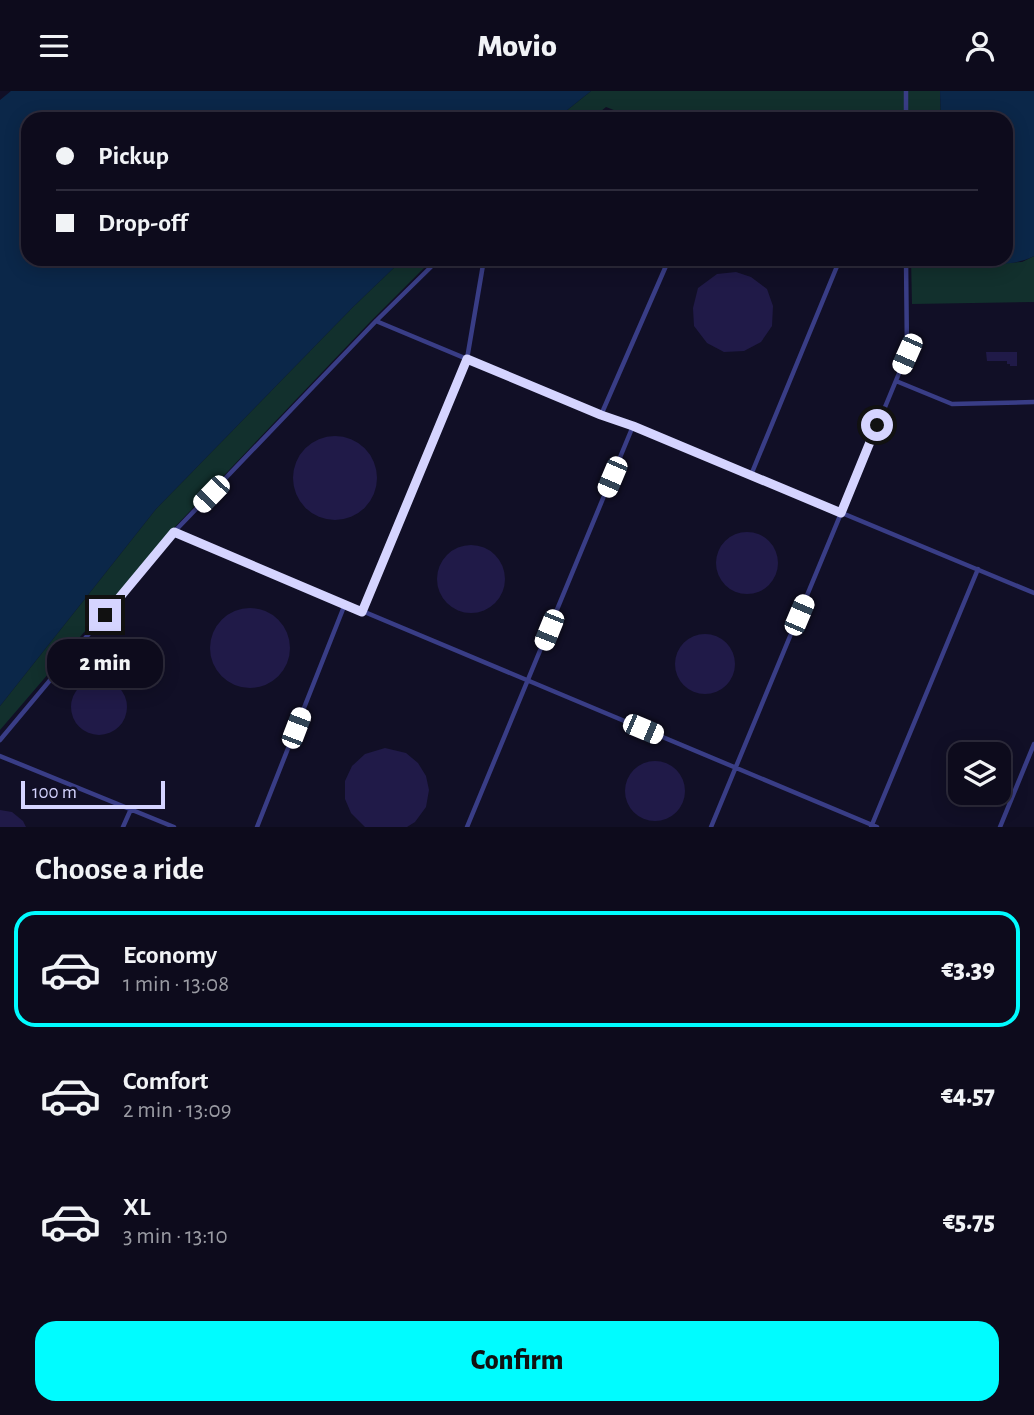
<!DOCTYPE html>
<meta charset="utf-8">
<style>
:root{--surface:#0d0b1c;--page:#1b1929;--text:#f1f3f6;--muted:#9a9ba3;--line:#2d2b3b;--accent:#00fcff}
body{margin:0;font-family:"Alegreya Sans",sans-serif;background:var(--page);color:var(--text);height:100vh;display:flex;flex-direction:column;font-size:26px;white-space:nowrap}
*{box-sizing:border-box;margin:0}
p{font-size:23px;color:var(--muted)}
.icon{flex:none;width:38px;height:38px;fill:none;stroke:currentColor;stroke-width:2;stroke-linecap:round;stroke-linejoin:round}
.map{position:relative;height:736px;overflow:hidden}
.sheet{display:flex;flex-direction:column;background:var(--surface);flex:1}
.sheet>*{flex:none}
.banner{position:absolute;left:21px;top:21px;width:992px;height:154px;border-radius:21px;box-shadow:0 4px 18px #0003,0 0 0 2px var(--line);display:grid;align-content:center;height:154px;padding:0 35px;background:var(--surface)}
.tools{position:absolute;left:948px;top:651px;display:grid;gap:14px}
.tools a{display:grid;place-items:center;width:63px;height:63px;border-radius:14px;background:var(--surface);box-shadow:0 4px 18px #0003,0 0 0 2px var(--line);font-size:35px}
.scale{position:absolute;left:21px;bottom:18px;width:144px;box-sizing:border-box;padding-left:7px;border:4px solid #d5d4ff;border-top:0;font-size:19px;line-height:24px;white-space:nowrap;color:#d5d4ff;-webkit-text-stroke:5px #110f26;paint-order:stroke}
.end{position:absolute;width:32px;height:32px;margin:-16px;border:9px solid #d5d4ff;background:#111;box-shadow:0 0 0 4px #111}
.from{border-radius:50%}
.bubble{position:absolute;height:49px;border-radius:21px;background:var(--surface);box-shadow:0 4px 18px #0003,0 0 0 2px var(--line);font-size:23px;font-weight:800;line-height:49px;text-align:center}
.car{position:absolute;width:21px;height:42px;margin:-21px -10px;border-radius:9px;box-shadow:0 0 5px 2px #0007;background:linear-gradient(#fff 24%,#345 0 40%,#fff 0 76%,#345 0 86%,#fff 0)}
.banner b{display:flex;align-items:center;gap:24px;height:66px;font-size:26px}
.banner b+b{border-top:2px solid var(--line)}
.banner i{width:18px;height:18px;background:var(--text)}
ul{padding:0;list-style:none}
li{display:flex;align-items:center;gap:21px;height:116px;margin:0 14px 10px;padding:0 21px;border:4px solid transparent;border-radius:21px}
li div{flex:1}
li b{display:block;font-size:26px}
li em{font-style:normal;font-weight:800}
li.current{border-color:var(--accent)}
li>.icon{width:63px;height:63px;stroke-width:1.5}
h2{padding:0 35px;font-size:32px;line-height:84px}
.action{display:flex;gap:14px;margin-top:auto;padding:14px 35px}
.action a{flex:1;height:80px;border-radius:21px;background:var(--accent);color:#111;font-size:28px;font-weight:800;line-height:80px;text-align:center}
header{display:flex;justify-content:space-between;align-items:center;height:91px;padding:0 35px;background:var(--surface);font-size:32px;font-weight:800}
.map>svg:first-child{display:block}
.green{fill:#12302d}
.water{fill:#0b2749}
.building{fill:#201a48}
.lines{fill:none;stroke-linecap:round;stroke-linejoin:round}
.lane{stroke:#393d86;stroke-width:4.5}
.route{stroke:#d5d4ff;stroke-width:9}
</style>
<header><svg class="icon" aria-label="menu" viewBox="0 0 24 24"><path d="M4 6h16M4 12h16M4 18h16"/></svg>Movio<svg class="icon" aria-label="person" viewBox="0 0 24 24"><circle cx="12" cy="8" r="4"/><path d="M4 21q1-7 8-7t8 7"/></svg></header>
<div class="map">
<svg width="1034" height="736" viewBox="0 0 1034 736">
<rect width="100%" height="100%" fill="#110f26"/>
<path class="green" d="M 591,0 L 940,0 L 941,28 L 637,28 L 606,16 L 591,28 L 556,28 Z
M 1034,165 L 1034,211 L 912,213 L 911,168 L 968,168 L 982,173 L 1022,171 Z
M 403,168 L 433,168 L 370,231 L 172,439 L 0,639 L 0,615 L 156,418 L 353,216 Z"/>
<path class="water" d="M 11,0 L 591,0 L 556,28 L 28,28 L 28,168 L 403,168 L 353,216 L 156,418 L 0,615 L 0,9 Z
M 940,0 L 1034,0 L 1034,165 C 1015,175 988,175 968,168 L 1006,168 L 1006,28 L 941,28 Z"/>
<path class="building" d="M 736,181 L 751,186 L 767,198 L 773,215 L 772,235 L 761,251 L 744,260 L 724,261 L 707,252 L 694,235 L 693,217 L 698,197 L 717,183 Z
M 986,261 L 1017,261 L 1017,275 L 1010,275 L 1010,273 L 1007,273 L 1007,270 L 987,270 Z
M293 387a42 42 0 1 1 84 0a42 42 0 1 1-84 0Z
M716 472a31 31 0 1 1 62 0a31 31 0 1 1-62 0Z
M437 488a34 34 0 1 1 68 0a34 34 0 1 1-68 0Z
M210 557a40 40 0 1 1 80 0a40 40 0 1 1-80 0Z
M675 573a30 30 0 1 1 60 0a30 30 0 1 1-60 0Z
M71 616a28 28 0 1 1 56 0a28 28 0 1 1-56 0Z
M 385,657 L 406,662 L 418,672 L 426,685 L 429,699 L 426,716 L 415,731 L 407,736 L 365,736 L 351,722 L 345,708 L 345,690 L 352,675 L 365,663 Z
M625 700a30 30 0 1 1 60 0a30 30 0 1 1-60 0Z
M 0,719 L 12,721 L 23,730 L 26,736 L 0,736 Z"/>
<g class="lines">
<path class="lane" d="M 602,28 L 610,23 L 622,28
M 906,28 L 906,0
M 376,230 L 601,324 L 633,335 L 1034,502
M 896,290 L 952,313 L 1034,311
M 601,324 L 669,168
M 751,384 L 840,168
M 174,441 L 877,736
M 362,521 L 467,268 L 484,168
M 0,649 L 174,441 L 376,230 L 439,168
M 0,665 L 174,736
M 123,736 L 131,718
M 257,736 L 345,513
M 467,736 L 633,335
M 711,736 L 907,263 L 906,168
M 871,736 L 978,478
M 1000,736 L 1034,653"/>
</g>
<g class="lines">
<path class="route" d="M 105,524 L 174,441 L 362,521 L 467,268 L 601,324 L 633,335 L 841,422 L 877,334"/>
</g>
</svg>
<div class="tools">
<a><svg class="icon" aria-label="layers" viewBox="0 0 24 24"><path d="M12 4l9 5-9 5-9-5zM3 14l9 5 9-5"/></svg></a>
</div>
<div class="scale">100 m</div>
<i class="end from" style="left:877px;top:334px"></i>
<i class="end" style="left:105px;top:524px"></i>
<div class="bubble" style="left:47px;top:548px;width:116px">2 min</div>
<i class="car" style="left:907px;top:263px;rotate:204deg"></i>
<i class="car" style="left:612px;top:386px;rotate:203deg"></i>
<i class="car" style="left:211px;top:403px;rotate:224deg"></i>
<i class="car" style="left:799px;top:524px;rotate:23deg"></i>
<i class="car" style="left:549px;top:539px;rotate:202deg"></i>
<i class="car" style="left:296px;top:637px;rotate:21deg"></i>
<i class="car" style="left:643px;top:638px;rotate:113deg"></i>
<div class="banner">
<b><i class="from"></i>Pickup</b>
<b><i></i>Drop-off</b>
</div>
</div>
<section class="sheet">
<h2>Choose a ride</h2>
<ul>
<li class="current"><svg class="icon" aria-label="car" viewBox="0 0 24 24"><path d="M5 17H2v-5l4-1 3-4h7l3 4 3 1v5h-3M9 17h6M6 11h13"/><circle cx="7" cy="17" r="2"/><circle cx="17" cy="17" r="2"/></svg><div><b>Economy</b><p>1 min · 13:08</p></div><em>€3.39</em></li>
<li><svg class="icon" aria-label="car" viewBox="0 0 24 24"><path d="M5 17H2v-5l4-1 3-4h7l3 4 3 1v5h-3M9 17h6M6 11h13"/><circle cx="7" cy="17" r="2"/><circle cx="17" cy="17" r="2"/></svg><div><b>Comfort</b><p>2 min · 13:09</p></div><em>€4.57</em></li>
<li><svg class="icon" aria-label="car" viewBox="0 0 24 24"><path d="M5 17H2v-5l4-1 3-4h7l3 4 3 1v5h-3M9 17h6M6 11h13"/><circle cx="7" cy="17" r="2"/><circle cx="17" cy="17" r="2"/></svg><div><b>XL</b><p>3 min · 13:10</p></div><em>€5.75</em></li>
</ul>
<div class="action"><a>Confirm</a></div>
</section>
